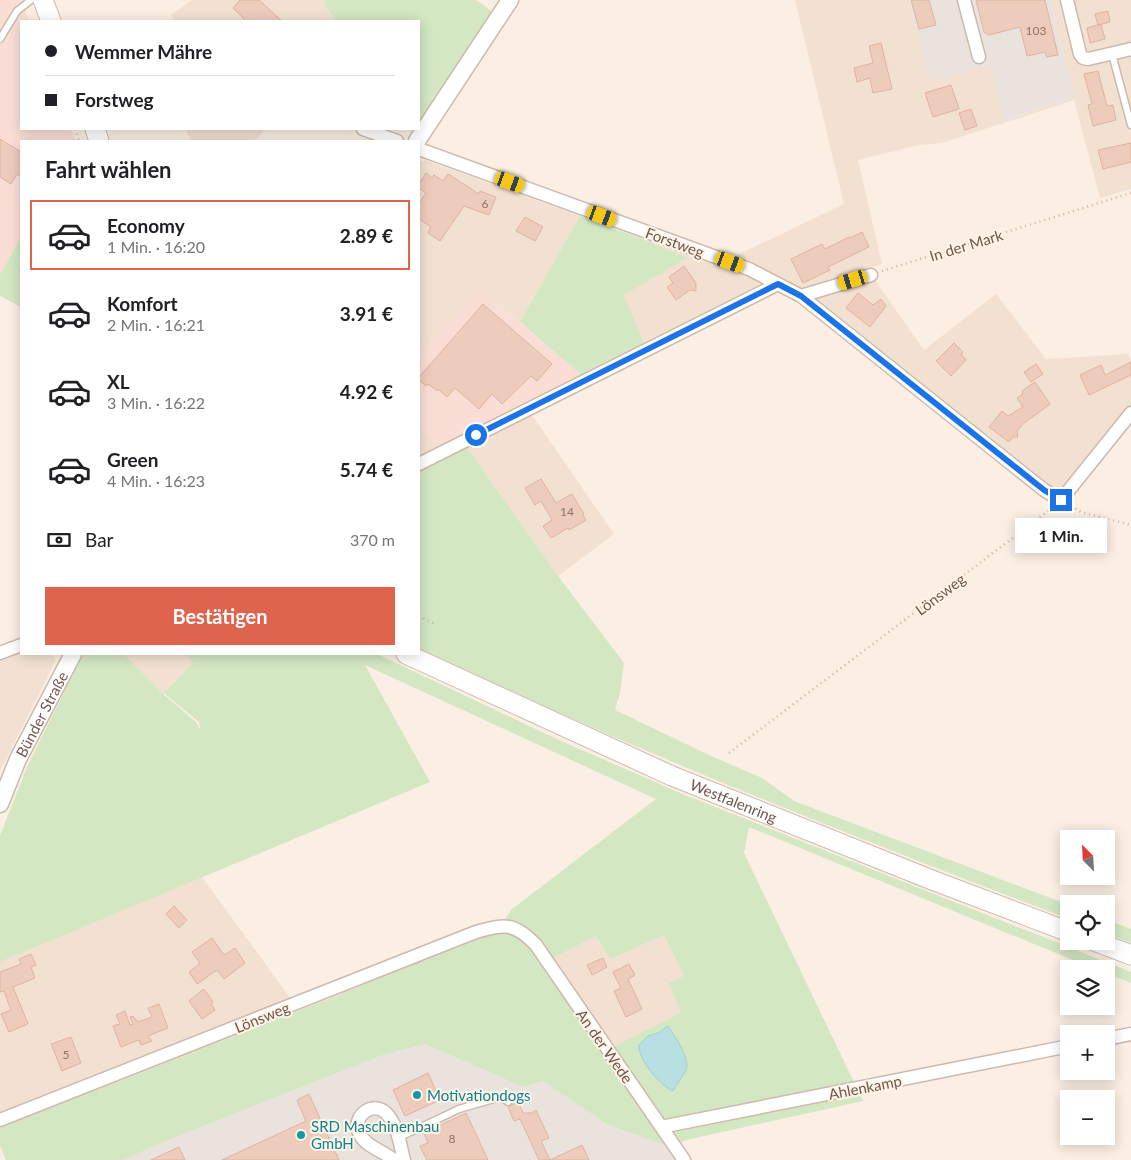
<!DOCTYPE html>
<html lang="de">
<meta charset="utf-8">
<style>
:root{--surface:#fff;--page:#f2f2f2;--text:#202124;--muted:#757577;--line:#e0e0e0;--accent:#de644d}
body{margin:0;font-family:Lato,sans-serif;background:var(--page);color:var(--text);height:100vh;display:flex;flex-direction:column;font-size:19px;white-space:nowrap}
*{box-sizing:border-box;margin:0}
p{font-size:16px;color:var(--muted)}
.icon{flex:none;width:28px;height:28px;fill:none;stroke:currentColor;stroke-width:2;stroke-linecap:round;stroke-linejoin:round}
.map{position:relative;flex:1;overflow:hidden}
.sheet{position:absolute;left:20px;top:140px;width:400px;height:515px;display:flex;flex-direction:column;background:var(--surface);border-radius:0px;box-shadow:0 2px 12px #0003}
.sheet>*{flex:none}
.guide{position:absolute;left:20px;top:20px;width:400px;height:110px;border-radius:0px;box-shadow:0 2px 12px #0003;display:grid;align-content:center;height:110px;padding:0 25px;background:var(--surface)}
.needle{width:32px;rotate:336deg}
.buttons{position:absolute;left:1060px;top:830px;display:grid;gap:10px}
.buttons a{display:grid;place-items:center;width:55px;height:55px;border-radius:0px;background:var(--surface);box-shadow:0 2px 12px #0003;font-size:25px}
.end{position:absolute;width:22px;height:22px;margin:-11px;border:6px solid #1a73e8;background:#fff;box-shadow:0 0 0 2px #fff}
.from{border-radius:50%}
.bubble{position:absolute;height:35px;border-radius:0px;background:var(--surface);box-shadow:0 2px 12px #0003;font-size:16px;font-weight:700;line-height:35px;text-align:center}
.car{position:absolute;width:15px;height:30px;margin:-15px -8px;border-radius:6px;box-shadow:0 0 4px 1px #0007;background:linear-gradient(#f5c518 24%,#345 0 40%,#f5c518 0 76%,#345 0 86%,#f5c518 0)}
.guide b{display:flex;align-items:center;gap:18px;height:48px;font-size:19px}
.guide b+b{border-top:1px solid var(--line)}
.guide i{width:12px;height:12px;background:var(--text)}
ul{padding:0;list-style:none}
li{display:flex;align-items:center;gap:15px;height:70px;margin:0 10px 8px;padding:0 15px;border:2px solid transparent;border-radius:0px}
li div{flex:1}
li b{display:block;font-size:19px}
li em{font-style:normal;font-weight:700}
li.current{border-color:var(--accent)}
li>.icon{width:45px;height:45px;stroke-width:1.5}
h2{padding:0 25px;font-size:22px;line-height:60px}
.pay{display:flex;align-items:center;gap:12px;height:55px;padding:0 25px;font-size:19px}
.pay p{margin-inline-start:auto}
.action{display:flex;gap:10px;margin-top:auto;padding:10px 25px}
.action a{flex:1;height:58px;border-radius:0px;background:var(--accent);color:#fff;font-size:20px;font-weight:700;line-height:58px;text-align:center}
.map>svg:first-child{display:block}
.residential{fill:#f2e1d1}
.commercial{fill:#faded6}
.industrial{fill:#eae2dd}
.green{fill:#d3e7c2;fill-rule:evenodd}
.water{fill:#b8dfe2;stroke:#9fcfd4}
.building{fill:#ecb;stroke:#e0b29d}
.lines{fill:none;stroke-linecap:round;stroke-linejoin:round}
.service-casing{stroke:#cdb9ac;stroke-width:9}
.minor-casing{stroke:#cdb9ac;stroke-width:15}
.tertiary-casing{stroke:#cdb9ac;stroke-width:19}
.secondary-casing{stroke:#d0b8aa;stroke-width:21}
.path{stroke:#d3af9f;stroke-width:2.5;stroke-dasharray:1 4;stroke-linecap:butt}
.service{stroke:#fff;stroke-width:6}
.minor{stroke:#fff;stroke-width:12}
.tertiary{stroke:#fff;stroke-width:16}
.secondary{stroke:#fff;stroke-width:19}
.route{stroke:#1a73e8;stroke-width:6}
.culture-dot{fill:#0f9aa8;stroke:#fef4e7;stroke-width:2}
.labels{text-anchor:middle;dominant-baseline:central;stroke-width:4;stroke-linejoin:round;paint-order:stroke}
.number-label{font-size:12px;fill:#907366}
.street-label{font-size:15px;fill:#70554a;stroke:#fef4e7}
.culture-label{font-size:15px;fill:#0d838f;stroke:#fef4e7;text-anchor:start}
</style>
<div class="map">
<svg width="1131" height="1160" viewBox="0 0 1131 1160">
<rect width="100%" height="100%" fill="#faefe2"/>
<path class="residential" d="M 192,0 L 327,0 L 324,5 L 337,21 L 175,21 L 171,15 Z
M 795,0 L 909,0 L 930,80 L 991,65 L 1004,121 L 1075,97 L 1050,0 L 1131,0 L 1131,189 L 1100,198 L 1074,100 L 942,143 L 919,145 L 858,160 L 882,264 L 867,269 L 924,350 L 996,294 L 1046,359 L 1128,354 L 1131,361 L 1131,423 L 1070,499 L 1059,507 L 1045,500 L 792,295 L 783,290 L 775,290 L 648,353 L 623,295 L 686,258 L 645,240 L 650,227 L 733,257 L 844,204 Z
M 186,129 L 266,129 L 254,141 L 191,141 Z
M 425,160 L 580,216 L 520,322 L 480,288 L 419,357 L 419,162 Z
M 525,405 L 614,534 L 558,576 L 466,446 L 419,470 L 419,430 L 445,445 Z
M 21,651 L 21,654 L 51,654 L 56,660 L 0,771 L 0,659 Z
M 124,654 L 185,654 L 193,663 L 163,694 Z
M 202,877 L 291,999 L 0,1113 L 0,962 Z
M 664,935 L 684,976 L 682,1014 L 603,1052 L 542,963 L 596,936 L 611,959 Z"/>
<path class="commercial" d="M 0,0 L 21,0 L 29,21 L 21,21 L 21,129 L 71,129 L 76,141 L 21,141 L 21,238 L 0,274 Z
M 480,288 L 579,373 L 581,377 L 445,445 L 419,430 L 419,357 Z"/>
<path class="industrial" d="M 909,0 L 1050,0 L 1075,97 L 1003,121 L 991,65 L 930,80 Z
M 425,1044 L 523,1087 L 543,1081 L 608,1125 L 667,1146 L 676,1160 L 122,1160 L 188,1132 L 383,1055 Z"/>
<path class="green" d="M 327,0 L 476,0 L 493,12 L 419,124 L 419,21 L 337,21 L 324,5 Z
M 580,216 L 645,240 L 687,258 L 624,295 L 648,353 L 586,383 L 579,373 L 520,322 Z
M 21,238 L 21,307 L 0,296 L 0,274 Z
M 466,446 L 558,576 L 624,663 L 620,692 L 615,710 L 711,756 L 762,778 L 794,801 L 1069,905 L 1069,919 C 913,860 758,799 605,733 C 543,706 481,677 419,649 L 419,470 Z
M 83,654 L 124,654 L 163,694 L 197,723 L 199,729 L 200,728 L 199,722 L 164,693 L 193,663 L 185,654 L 377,654 L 561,741 L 685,795 L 1131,972 L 1131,983 L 1106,973 L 1106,969 L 1095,969 L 749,827 L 744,853 L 863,1101 L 686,1140 L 670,1147 L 608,1125 L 543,1081 L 523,1087 L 425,1044 L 383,1055 L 188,1132 L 122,1160 L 6,1160 L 0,1146 L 0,1128 L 341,994 L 477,937 L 496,932 L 512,909 L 656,799 L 365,665 L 430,782 L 0,962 L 0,836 L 27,767 ZM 664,935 L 684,976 L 669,983 L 681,1013 L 603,1052 L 543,963 L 596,936 L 611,959 Z
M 1106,920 L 1131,929 L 1131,943 L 1106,933 Z"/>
<path class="water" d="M 668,1026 C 674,1035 691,1059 686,1070 C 683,1077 677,1083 673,1091 C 660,1085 638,1060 639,1045 L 648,1036 L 658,1033 Z"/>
<path class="building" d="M 240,0 L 259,0 L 282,21 L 246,21 L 233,8 Z
M 911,0 L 929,0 L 936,25 L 919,29 Z
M 976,0 L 1045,0 L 1058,55 L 1047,57 L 1045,52 L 1027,56 L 1020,27 L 989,35 L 984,32 Z
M 1108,11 L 1110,22 L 1098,25 L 1095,14 Z
M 1101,24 L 1105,39 L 1090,43 L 1087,28 Z
M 881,43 L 892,89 L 873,93 L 870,78 L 857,82 L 854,68 L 873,63 L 869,46 Z
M 1098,71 L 1107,106 L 1113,105 L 1116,120 L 1093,126 L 1088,105 L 1092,104 L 1084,74 Z
M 951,85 L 959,109 L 933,117 L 925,93 Z
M 971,109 L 977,126 L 965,130 L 959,113 Z
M 0,139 L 21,152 L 21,177 L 17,174 L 11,184 L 0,177 Z
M 1131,143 L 1131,162 L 1103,169 L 1098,150 Z
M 426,173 L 432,178 L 434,175 L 443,181 L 448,174 L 479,194 L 480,191 L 496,197 L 489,215 L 464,206 L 440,241 L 428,233 L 431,227 L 419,219 L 419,203 L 426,193 L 419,188 L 419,184 Z
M 525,217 L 543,227 L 535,241 L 516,231 Z
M 862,232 L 869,247 L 828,267 L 830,270 L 803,283 L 791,259 L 822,244 L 825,249 L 849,237 L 850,238 Z
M 684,266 L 696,283 L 696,291 L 690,290 L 676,300 L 667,287 L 673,283 L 669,277 Z
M 858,293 L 873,305 L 881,299 L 886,306 L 870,327 L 846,308 Z
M 483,304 L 552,364 L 537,381 L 531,376 L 502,404 L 492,394 L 479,409 L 455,388 L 447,397 L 438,389 L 437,391 L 428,384 L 426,386 L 419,380 L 419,377 Z
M 954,343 L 963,352 L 961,354 L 966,360 L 951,376 L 936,361 Z
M 1131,362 L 1131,375 L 1089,395 L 1080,375 L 1101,365 L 1105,375 Z
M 1036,364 L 1043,374 L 1031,382 L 1024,372 Z
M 1035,382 L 1050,404 L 1023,424 L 1017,431 L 1018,437 L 1013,437 L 1009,442 L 989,427 L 1002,411 L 1008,416 L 1023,407 L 1017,398 L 1023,394 L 1022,391 Z
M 541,479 L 556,503 L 572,494 L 584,514 L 583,515 L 586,520 L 569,530 L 568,528 L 551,538 L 543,526 L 552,520 L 541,501 L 535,505 L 525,488 Z
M 174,906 L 187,920 L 179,928 L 166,914 Z
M 212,938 L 224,955 L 235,948 L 245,963 L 224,979 L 217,970 L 197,984 L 189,972 L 200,963 L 192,952 Z
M 31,954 L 36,965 L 31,967 L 35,978 L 13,987 L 28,1024 L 9,1032 L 1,1014 L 11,1010 L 4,991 L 0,992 L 0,972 L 21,964 L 19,959 Z
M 603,958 L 607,967 L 592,975 L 587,965 Z
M 629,964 L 635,975 L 628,979 L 642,1009 L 626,1017 L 614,991 L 621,988 L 613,972 Z
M 204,989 L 213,1002 L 211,1004 L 215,1010 L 202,1019 L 189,1001 Z
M 159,1004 L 168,1028 L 148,1036 L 152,1041 L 141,1045 L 139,1040 L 121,1047 L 113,1026 L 120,1024 L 116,1015 L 125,1011 L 130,1025 L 133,1024 L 130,1017 L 133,1016 L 138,1022 L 152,1017 L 148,1008 Z
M 71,1037 L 81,1063 L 62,1071 L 51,1044 Z
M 428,1073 L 440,1100 L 405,1116 L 393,1090 Z
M 309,1094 L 339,1160 L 222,1160 L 306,1121 L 297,1100 Z
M 518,1102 L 523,1113 L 531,1113 L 536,1110 L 549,1138 L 541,1141 L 550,1160 L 582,1145 L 589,1160 L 539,1160 L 520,1119 L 514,1121 L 508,1107 Z
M 466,1113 L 488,1160 L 427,1160 L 420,1146 L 428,1143 L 424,1133 Z
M 179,1147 L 185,1160 L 151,1160 Z"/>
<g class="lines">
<g class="service-casing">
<path id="service" d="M 0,39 L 17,11 L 31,0
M 1112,54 L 1131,125
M 398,1138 L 459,1109 L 497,1098 L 503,1098 L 508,1102"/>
</g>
<g class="minor-casing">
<path id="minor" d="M 964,0 L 979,57
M 1067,0 L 1080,54 L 1083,58 L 1088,59 L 1131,49
M 363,129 L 397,141
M 419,149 L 749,269 L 801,296 L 1044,490 L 1061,500 L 1131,413
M 801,296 L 871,275
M 419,464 L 778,284
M 0,653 L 21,645
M 1106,1039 L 1131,1034
M 0,1120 L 476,932 C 505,924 514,922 536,945 L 684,1160
M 661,1127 L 1069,1046
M 394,1160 C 383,1151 367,1147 360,1135 C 350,1118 372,1099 386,1113 C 398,1125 400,1145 404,1160"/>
</g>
<g class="tertiary-casing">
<g id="tertiary">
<path d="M 417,141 L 510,0"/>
<path id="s1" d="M 0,804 L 18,759 L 73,654"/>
</g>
</g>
<g class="secondary-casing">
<g id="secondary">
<path d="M 43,0 L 51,21"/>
<path d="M 95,129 L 99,141"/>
<path id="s2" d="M 406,654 L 672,776 L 932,880 L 1069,932"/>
<path d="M 1094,941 L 1131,955"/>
</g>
</g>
<path class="path" d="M 75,129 L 79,141
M 882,271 L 1131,193
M 1071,506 L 1081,512 L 1131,525
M 419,616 L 437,625
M 729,753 L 1051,509"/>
<use href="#service" class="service"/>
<use href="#minor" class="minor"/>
<use href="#tertiary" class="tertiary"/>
<use href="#secondary" class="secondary"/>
</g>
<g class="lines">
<path class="route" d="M 476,435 L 778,284 L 801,296 L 1044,490 L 1061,500"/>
</g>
<g class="culture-dot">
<circle cx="417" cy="1095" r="5"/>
<circle cx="301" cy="1135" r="5"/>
</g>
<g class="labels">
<g class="number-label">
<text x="1036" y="30">103</text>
<text x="485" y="203">6</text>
<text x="567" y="511">14</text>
<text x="66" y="1054">5</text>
<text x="452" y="1138">8</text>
</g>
<g class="street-label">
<text transform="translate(675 242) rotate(20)">Forstweg</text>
<text transform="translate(966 245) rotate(-17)">In der Mark</text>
<text transform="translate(940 594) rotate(-37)">Lönsweg</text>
<text stroke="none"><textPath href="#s1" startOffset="99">Bünder Straße</textPath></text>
<text stroke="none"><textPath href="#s2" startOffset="359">Westfalenring</textPath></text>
<text transform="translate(262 1017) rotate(-22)">Lönsweg</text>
<text transform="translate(605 1046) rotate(55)">An der Wede</text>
<text transform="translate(865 1087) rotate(-11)">Ahlenkamp</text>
</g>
<g class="culture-label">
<text x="427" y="1095">Motivationdogs</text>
<text x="311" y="1126">SRD Maschinenbau<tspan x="311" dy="17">GmbH</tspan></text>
</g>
</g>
</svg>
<div class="buttons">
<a><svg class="needle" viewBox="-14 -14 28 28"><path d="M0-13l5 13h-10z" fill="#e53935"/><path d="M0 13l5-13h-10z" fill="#757577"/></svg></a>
<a><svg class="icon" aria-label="locate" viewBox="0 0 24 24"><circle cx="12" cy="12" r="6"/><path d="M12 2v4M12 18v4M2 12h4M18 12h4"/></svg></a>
<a><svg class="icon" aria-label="layers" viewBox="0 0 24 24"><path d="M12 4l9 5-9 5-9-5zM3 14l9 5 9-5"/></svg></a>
<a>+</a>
<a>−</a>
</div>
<i class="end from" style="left:476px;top:435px"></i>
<i class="end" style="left:1061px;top:500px"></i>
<div class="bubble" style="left:1015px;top:518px;width:92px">1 Min.</div>
<i class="car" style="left:510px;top:182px;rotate:110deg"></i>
<i class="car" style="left:602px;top:216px;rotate:110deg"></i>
<i class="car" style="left:730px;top:262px;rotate:110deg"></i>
<i class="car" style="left:853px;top:280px;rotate:253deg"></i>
<div class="guide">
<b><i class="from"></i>Wemmer Mähre</b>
<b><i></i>Forstweg</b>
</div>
<section class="sheet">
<h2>Fahrt wählen</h2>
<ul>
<li class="current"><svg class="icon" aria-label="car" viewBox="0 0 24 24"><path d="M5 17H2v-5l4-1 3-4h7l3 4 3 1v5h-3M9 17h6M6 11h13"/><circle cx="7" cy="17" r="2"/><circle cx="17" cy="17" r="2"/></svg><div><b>Economy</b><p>1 Min. · 16:20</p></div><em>2.89 €</em></li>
<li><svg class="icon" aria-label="car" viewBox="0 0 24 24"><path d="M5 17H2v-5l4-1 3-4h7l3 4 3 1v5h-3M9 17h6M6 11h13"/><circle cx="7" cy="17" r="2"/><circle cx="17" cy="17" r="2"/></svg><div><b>Komfort</b><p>2 Min. · 16:21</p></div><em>3.91 €</em></li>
<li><svg class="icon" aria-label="car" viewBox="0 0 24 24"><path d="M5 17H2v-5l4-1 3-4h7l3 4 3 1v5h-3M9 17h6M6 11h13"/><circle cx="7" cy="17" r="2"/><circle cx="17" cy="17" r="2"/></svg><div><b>XL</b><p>3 Min. · 16:22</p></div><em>4.92 €</em></li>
<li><svg class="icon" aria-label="car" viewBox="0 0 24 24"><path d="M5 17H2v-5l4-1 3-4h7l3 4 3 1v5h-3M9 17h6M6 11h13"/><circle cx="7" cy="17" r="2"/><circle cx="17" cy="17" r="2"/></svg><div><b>Green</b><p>4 Min. · 16:23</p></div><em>5.74 €</em></li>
</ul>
<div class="pay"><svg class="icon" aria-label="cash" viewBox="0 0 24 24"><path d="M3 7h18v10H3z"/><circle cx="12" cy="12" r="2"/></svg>Bar<p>370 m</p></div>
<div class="action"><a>Bestätigen</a></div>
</section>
</div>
